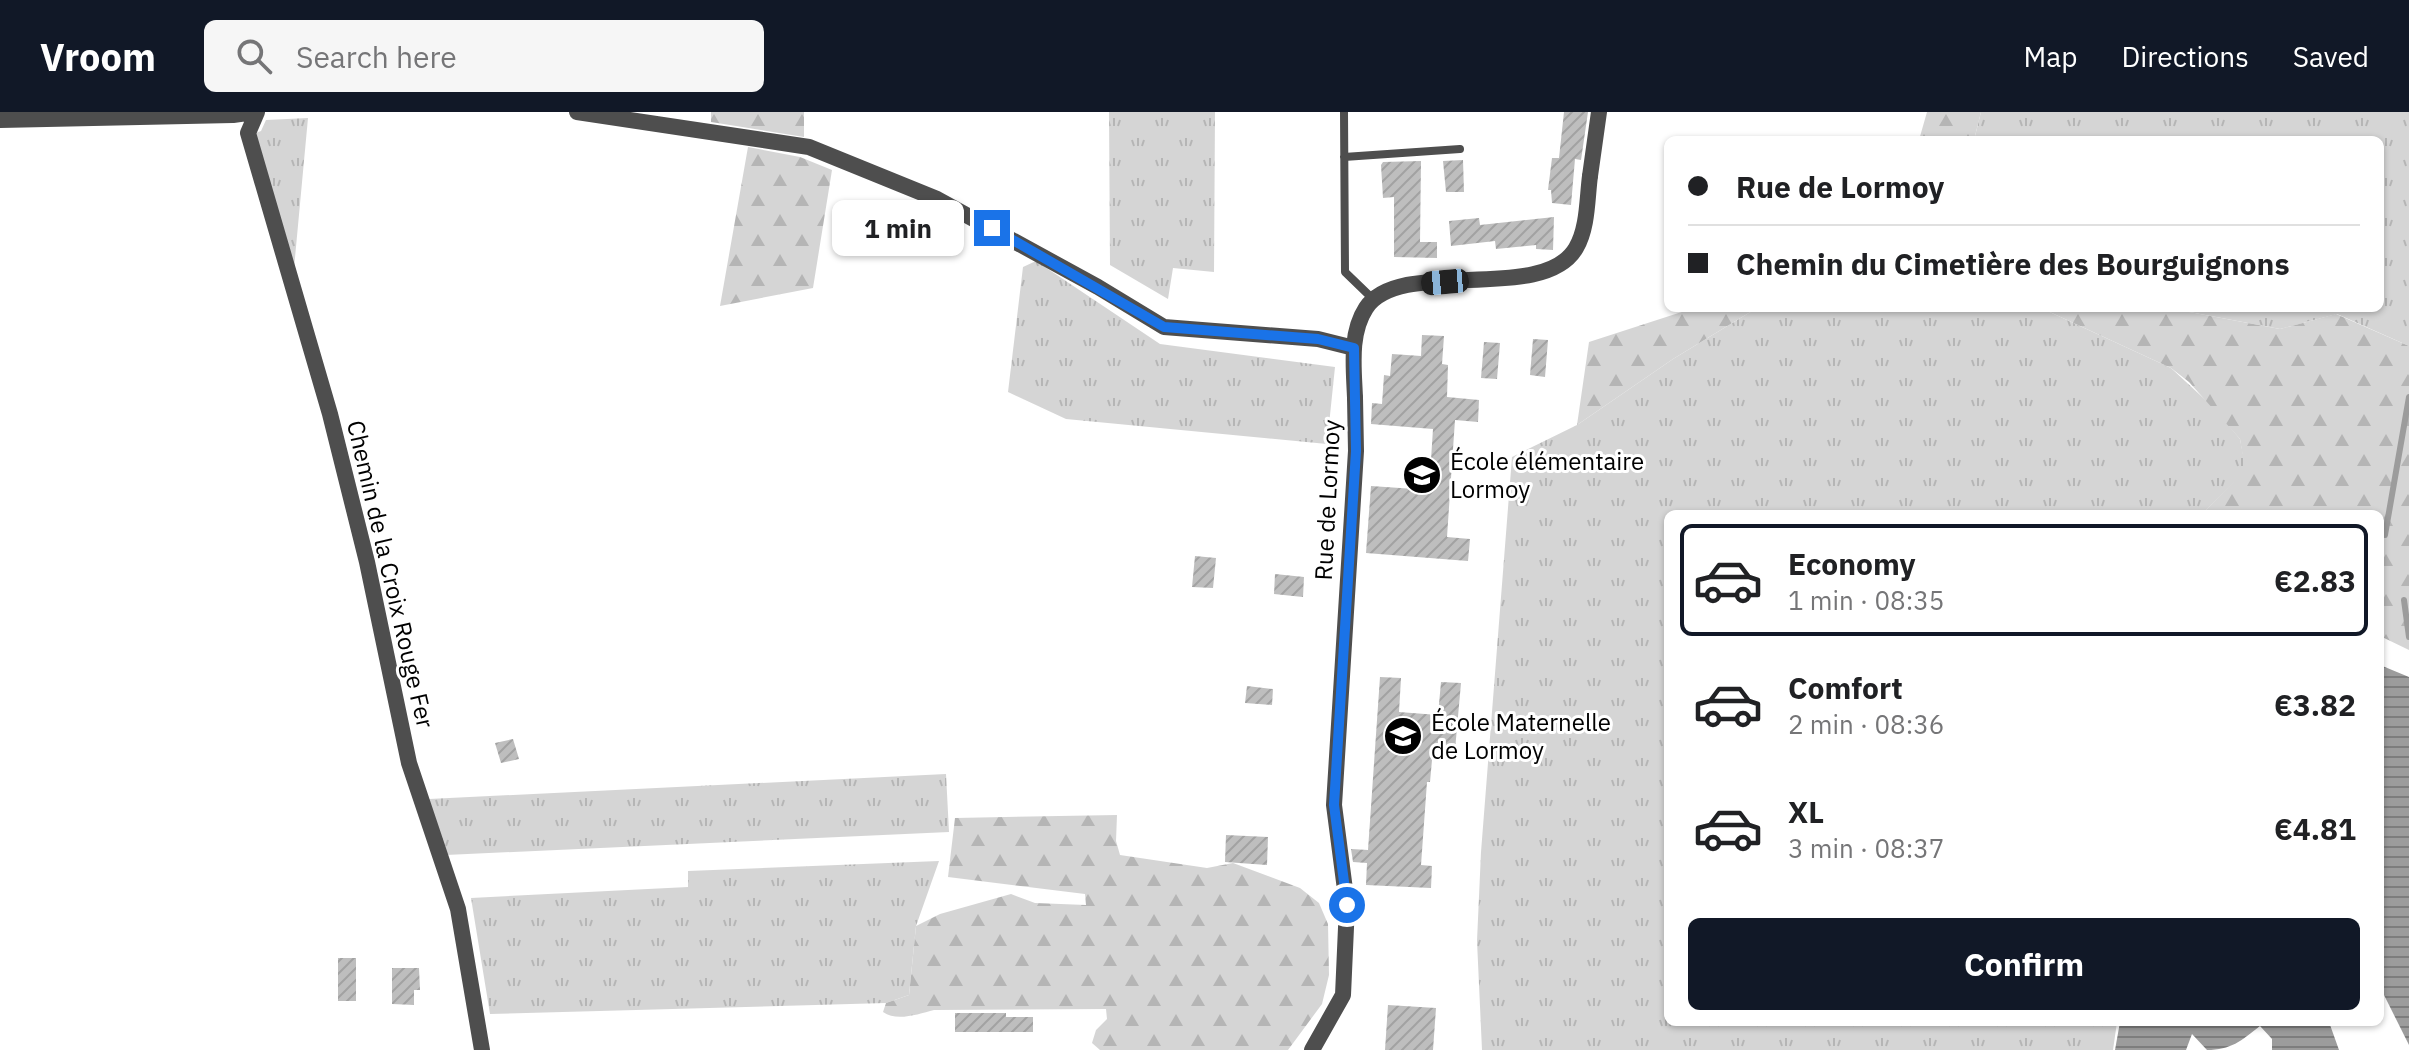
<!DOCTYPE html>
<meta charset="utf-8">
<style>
:root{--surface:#fff;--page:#f6f6f6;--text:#202124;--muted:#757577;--line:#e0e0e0;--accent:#111827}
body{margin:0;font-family:"IBM Plex Sans",sans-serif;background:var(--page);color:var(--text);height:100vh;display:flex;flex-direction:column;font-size:30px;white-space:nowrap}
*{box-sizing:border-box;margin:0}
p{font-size:26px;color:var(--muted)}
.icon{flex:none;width:44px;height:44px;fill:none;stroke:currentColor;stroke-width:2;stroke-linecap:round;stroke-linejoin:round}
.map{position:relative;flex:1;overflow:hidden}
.side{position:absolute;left:1664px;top:398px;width:720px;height:516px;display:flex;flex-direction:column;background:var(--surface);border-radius:12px;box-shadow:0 2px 6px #0004}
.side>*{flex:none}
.banner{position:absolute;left:1664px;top:24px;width:720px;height:176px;border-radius:12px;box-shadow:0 2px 6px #0004;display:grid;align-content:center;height:176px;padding:0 24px;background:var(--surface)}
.end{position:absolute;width:36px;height:36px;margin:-18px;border:10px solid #1a73e8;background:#fff;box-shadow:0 0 0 4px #fff}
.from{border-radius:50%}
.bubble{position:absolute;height:56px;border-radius:12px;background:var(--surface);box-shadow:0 2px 6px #0004;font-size:26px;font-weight:700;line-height:56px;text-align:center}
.car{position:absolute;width:24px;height:48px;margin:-24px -12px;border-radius:10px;box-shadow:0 0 6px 2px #0007;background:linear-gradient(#222 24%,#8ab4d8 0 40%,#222 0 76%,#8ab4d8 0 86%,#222 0)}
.banner b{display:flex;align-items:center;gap:28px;height:76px;font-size:30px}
.banner b+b{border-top:2px solid var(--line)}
.banner i{width:20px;height:20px;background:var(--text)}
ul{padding:14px 0 0;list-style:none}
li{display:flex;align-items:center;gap:24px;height:112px;margin:0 16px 12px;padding:0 8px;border:4px solid transparent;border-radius:12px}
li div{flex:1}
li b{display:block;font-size:30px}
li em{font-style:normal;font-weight:700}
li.active{border-color:var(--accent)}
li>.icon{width:72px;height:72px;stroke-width:1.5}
.cta{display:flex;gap:16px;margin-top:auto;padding:16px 24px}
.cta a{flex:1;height:92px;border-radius:12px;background:var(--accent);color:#fff;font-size:32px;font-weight:700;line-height:92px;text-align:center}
header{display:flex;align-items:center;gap:48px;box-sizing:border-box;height:112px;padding:0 40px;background:var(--accent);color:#fff}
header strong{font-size:38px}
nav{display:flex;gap:44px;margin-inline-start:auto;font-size:28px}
.search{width:560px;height:72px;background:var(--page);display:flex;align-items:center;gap:20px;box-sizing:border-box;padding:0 28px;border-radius:12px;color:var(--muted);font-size:30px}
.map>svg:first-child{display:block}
.grass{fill:url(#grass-tufts)}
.forest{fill:url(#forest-firs)}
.water{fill:url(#water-rules)}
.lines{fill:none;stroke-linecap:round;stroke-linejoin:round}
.stream{stroke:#9c9c9c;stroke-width:6}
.building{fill:url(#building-hatch)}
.service{stroke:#4e4e4e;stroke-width:8}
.minor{stroke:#4e4e4e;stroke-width:16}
.tertiary{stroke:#4e4e4e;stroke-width:16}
.route{stroke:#1a73e8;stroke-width:10}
.labels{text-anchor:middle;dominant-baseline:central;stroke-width:6;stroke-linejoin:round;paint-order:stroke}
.poi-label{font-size:24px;fill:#000;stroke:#fff;text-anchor:start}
.street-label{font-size:24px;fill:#000;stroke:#fff}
</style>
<header>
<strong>Vroom</strong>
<div class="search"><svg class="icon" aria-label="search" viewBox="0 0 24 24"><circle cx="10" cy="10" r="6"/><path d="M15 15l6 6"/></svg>Search here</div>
<nav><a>Map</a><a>Directions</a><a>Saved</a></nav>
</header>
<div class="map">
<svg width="2409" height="938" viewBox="0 0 2409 938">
<defs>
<pattern id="grass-tufts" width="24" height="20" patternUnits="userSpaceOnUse" patternTransform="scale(2)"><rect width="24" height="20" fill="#d5d5d5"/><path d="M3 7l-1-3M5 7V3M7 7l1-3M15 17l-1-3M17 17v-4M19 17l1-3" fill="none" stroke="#b5b5b5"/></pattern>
<pattern id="forest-firs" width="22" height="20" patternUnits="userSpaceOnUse" patternTransform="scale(2)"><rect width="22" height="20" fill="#d5d5d5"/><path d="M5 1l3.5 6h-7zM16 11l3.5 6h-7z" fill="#b5b5b5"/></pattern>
<pattern id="water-rules" width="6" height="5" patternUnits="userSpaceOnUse" patternTransform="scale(2)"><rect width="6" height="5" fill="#9c9c9c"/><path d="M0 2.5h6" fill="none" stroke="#7d7d7d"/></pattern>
<pattern id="building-hatch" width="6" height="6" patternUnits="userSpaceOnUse" patternTransform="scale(2)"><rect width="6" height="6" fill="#bebebe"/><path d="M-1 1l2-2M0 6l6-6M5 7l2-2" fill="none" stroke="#a2a2a2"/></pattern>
</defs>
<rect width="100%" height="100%" fill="#fff"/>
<path class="grass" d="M 1109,0 L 1215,0 L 1214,160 L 1173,156 L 1168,187 L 1110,153 Z
M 1981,0 L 2409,0 L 2409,234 L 2337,202 L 2280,217 L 2168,196 L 2380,196 L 2380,28 L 1974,28 Z
M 308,6 L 293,167 L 253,22 L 261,19 L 266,8 Z
M 1036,149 L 1160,232 L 1335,255 L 1327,332 L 1066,307 L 1008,280 L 1023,155 Z
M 1757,196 L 2041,196 L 2171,256 L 2212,294 L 2240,327 L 2246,358 L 2202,402 L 1668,402 L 1668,910 L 2117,910 L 2113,938 L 1482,938 L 1477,829 L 1481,740 L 1512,345 L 1577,313 L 1673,247 Z
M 946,662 L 949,720 L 446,743 L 429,687 Z
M 939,749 L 916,814 L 909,883 L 886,891 L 490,902 L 471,786 L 688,775 L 688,759 Z"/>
<path class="forest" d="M 711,0 L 804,0 L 804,25 L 711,10 Z
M 1927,0 L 1981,0 L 1974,28 L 1919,28 Z
M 748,35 L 800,45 L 832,58 L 813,176 L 720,194 Z
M 1694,196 L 1757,196 L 1673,247 L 1577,313 L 1589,230 Z
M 2041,196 L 2168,196 L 2280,217 L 2336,202 L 2409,234 L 2409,538 L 2380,524 L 2380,402 L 2202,402 L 2245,358 L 2240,327 L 2189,270 L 2171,256 Z
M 1117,703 L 1116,729 L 1120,743 L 1207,756 L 1233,751 L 1300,776 L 1319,791 L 1328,812 L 1329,863 L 1322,892 L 1288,938 L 1100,938 L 1092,931 L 1096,918 L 1107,907 L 1106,897 L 934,898 C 918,902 897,910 883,900 L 886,891 L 909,883 L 916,814 L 940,802 L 1011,782 L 1035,791 L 1086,793 L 1085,782 L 948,765 L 955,706 Z"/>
<path class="water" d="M 2380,553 L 2409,565 L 2409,933 L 2380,875 Z
M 2120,910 L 2329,910 L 2339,938 L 2272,938 L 2272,927 L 2260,914 C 2241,929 2231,938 2207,938 L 2192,922 L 2186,938 L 2115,938 Z"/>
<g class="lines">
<path class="stream" d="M 2385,423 L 2409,285
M 2404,488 L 2409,525"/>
</g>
<path class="building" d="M 1564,0 L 1588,0 L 1581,48 L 1575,47 L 1571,93 L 1552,91 L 1551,78 L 1548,78 L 1552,46 L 1559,46 Z
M 1463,48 L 1464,80 L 1446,80 L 1443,49 Z
M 1421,49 L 1420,130 L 1437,130 L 1437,146 L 1394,145 L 1394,85 L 1383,86 L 1381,53 L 1383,50 Z
M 1554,105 L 1553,138 L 1536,137 L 1536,133 L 1496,137 L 1495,129 L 1451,134 L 1449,109 L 1479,106 L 1480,113 Z
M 1422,223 L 1444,224 L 1442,252 L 1448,253 L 1447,285 L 1479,288 L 1478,310 L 1455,308 L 1451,366 L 1447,425 L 1470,427 L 1468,449 L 1366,441 L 1371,374 L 1429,378 L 1433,317 L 1371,312 L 1372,291 L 1382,292 L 1384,263 L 1390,264 L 1392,242 L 1421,244 Z
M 1533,227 L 1548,228 L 1545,265 L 1530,263 Z
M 1484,230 L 1500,231 L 1497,267 L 1481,266 Z
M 1195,444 L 1216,446 L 1213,476 L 1192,475 Z
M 1275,462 L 1304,465 L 1303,485 L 1274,482 Z
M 1380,565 L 1401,566 L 1399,600 L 1438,603 L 1441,570 L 1461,571 L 1455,638 L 1433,637 L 1430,670 L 1427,670 L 1421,753 L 1432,754 L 1431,776 L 1366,773 L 1367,751 L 1353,750 L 1351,737 L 1368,738 Z
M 1247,574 L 1273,577 L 1272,593 L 1245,591 Z
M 513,627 L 519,647 L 501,651 L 495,631 Z
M 1226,723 L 1268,725 L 1267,753 L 1225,750 Z
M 338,846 L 356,846 L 356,889 L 338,889 Z
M 392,856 L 419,856 L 420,878 L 414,878 L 414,893 L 392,892 Z
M 1388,893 L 1436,896 L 1433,938 L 1385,938 Z
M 955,901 L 1006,901 L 1006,905 L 1033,905 L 1033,920 L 955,920 Z"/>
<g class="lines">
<path class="service" d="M 1344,0 L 1345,160 L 1374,188
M 1344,45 L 1460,37"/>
<path class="minor" d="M 257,0 L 248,21 L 330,302 L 367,450 L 409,651 L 458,797 L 482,938
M 577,0 L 809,35 L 937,87 L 1098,175 L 1164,215 L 1318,227 L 1354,236
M 0,8 L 233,3 L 254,0
M 1355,286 C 1354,257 1349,222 1366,196 C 1400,144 1543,193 1576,136 C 1588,116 1587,86 1590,64"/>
<path class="tertiary" d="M 1590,64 L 1599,0
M 1312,938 L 1343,883 L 1347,793 L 1334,693 L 1356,339 L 1355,286"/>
</g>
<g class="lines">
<path class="route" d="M 992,116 L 1164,215 L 1318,227 L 1354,236 L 1356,339 L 1334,693 L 1347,793"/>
</g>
<defs>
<g id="school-disc" transform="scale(2)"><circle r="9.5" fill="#000" stroke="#fff"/><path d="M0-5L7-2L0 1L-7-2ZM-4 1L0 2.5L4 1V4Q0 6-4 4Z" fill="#fff"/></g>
</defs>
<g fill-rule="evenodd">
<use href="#school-disc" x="1422" y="363"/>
<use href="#school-disc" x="1403" y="624"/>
</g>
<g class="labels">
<g class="poi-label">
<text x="1450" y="349">École élémentaire<tspan x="1450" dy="28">Lormoy</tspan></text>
<text x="1431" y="610">École Maternelle<tspan x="1431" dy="28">de Lormoy</tspan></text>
</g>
<g class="street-label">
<text transform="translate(1327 388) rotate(-87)">Rue de Lormoy</text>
<text transform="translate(391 462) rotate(77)">Chemin de la Croix Rouge Fer</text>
</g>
</g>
</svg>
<i class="end from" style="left:1347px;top:793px"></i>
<i class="end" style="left:992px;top:116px"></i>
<div class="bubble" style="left:832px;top:88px;width:132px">1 min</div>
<i class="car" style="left:1445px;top:170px;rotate:265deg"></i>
<div class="banner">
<b><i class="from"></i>Rue de Lormoy</b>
<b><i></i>Chemin du Cimetière des Bourguignons</b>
</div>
<section class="side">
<ul>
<li class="active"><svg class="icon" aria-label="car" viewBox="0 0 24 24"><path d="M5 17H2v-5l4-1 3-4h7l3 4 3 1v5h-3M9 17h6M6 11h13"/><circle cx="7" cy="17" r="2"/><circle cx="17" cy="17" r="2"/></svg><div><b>Economy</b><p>1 min · 08:35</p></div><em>€2.83</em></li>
<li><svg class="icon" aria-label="car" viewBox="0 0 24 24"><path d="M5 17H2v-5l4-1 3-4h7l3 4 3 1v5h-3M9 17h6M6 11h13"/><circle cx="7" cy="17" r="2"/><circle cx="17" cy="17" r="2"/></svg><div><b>Comfort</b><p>2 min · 08:36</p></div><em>€3.82</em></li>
<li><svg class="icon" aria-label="car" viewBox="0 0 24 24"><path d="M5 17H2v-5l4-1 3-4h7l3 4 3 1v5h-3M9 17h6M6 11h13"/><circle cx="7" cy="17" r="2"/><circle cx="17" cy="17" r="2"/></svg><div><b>XL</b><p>3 min · 08:37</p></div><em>€4.81</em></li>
</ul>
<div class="cta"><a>Confirm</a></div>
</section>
</div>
